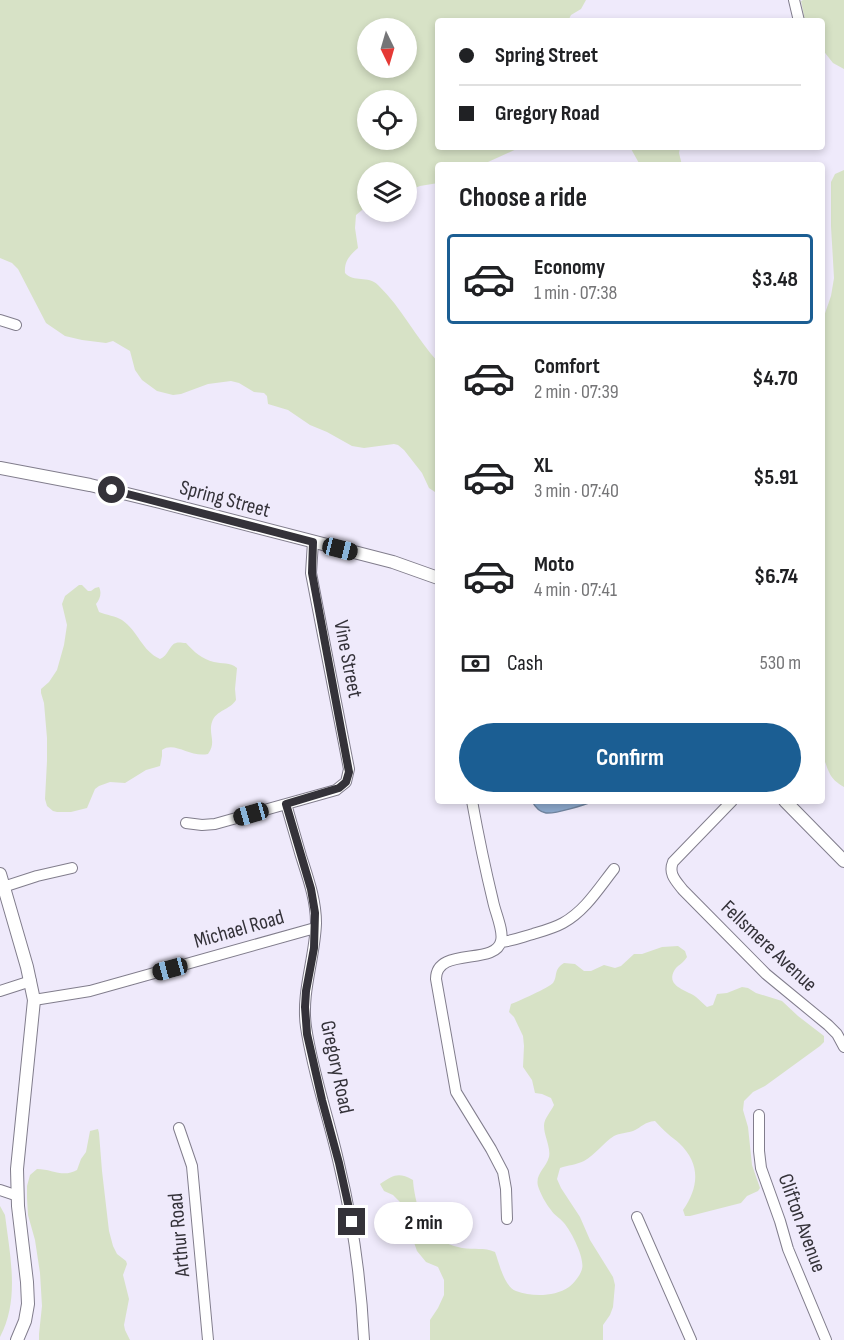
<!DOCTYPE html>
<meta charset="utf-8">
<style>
:root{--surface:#fff;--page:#f6f6f6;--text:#202124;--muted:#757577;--line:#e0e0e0;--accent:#1b5e93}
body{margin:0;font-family:"Sofia Sans Condensed",sans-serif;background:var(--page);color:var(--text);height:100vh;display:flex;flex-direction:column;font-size:22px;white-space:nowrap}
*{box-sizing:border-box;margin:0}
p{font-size:20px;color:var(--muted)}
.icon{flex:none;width:33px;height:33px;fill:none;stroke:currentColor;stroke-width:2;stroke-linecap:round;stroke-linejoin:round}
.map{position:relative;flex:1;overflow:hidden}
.side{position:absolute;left:435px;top:162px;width:390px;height:642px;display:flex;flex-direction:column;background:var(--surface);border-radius:6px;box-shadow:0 3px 9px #0003}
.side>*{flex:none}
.banner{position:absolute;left:435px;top:18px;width:390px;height:132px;border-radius:6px;box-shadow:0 3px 9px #0003;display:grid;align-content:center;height:132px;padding:0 24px;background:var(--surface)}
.needle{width:39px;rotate:175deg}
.tools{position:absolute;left:357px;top:18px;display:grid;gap:12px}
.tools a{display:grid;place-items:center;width:60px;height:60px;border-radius:50%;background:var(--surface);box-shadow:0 3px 9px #0003;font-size:30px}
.end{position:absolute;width:27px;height:27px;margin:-14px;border:8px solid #343239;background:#fff;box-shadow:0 0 0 3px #fff}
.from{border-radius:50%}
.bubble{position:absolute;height:42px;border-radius:21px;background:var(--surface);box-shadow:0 3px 9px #0003;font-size:20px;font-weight:700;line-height:42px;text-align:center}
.car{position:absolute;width:18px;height:36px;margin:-18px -9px;border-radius:8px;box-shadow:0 0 4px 2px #0007;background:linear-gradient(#222 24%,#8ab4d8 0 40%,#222 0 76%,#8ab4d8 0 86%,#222 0)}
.banner b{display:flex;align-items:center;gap:21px;height:57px;font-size:22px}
.banner b+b{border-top:2px solid var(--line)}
.banner i{width:15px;height:15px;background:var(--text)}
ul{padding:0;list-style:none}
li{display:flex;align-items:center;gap:18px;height:90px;margin:0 12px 9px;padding:0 12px;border:3px solid transparent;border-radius:6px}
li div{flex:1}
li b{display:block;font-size:22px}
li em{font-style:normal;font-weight:700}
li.on{border-color:var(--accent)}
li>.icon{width:54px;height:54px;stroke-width:1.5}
h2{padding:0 24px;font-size:27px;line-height:72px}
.pay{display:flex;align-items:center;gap:15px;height:66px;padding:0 24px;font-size:22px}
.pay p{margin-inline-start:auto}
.cta{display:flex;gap:12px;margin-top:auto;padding:12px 24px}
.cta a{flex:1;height:69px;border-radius:36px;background:var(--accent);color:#fff;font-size:24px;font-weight:700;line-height:69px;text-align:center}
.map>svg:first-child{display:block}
.green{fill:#d7e2c6;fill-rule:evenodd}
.water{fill:#8daace;stroke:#7286a1;stroke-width:1.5}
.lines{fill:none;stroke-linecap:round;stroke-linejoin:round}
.minor-casing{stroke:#817d8c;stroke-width:12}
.tertiary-casing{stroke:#817d8c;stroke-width:14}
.minor{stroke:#fff;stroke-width:10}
.tertiary{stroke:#fff;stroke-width:12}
.route{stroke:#343239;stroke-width:8}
.labels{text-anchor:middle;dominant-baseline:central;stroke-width:4.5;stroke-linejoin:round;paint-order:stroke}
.street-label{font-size:21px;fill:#343239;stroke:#efeafb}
</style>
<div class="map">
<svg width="844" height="1340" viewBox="0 0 844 1340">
<rect width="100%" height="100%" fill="#efeafb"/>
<path class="green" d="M 0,0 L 586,0 L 581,9 L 571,15 L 568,21 L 438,21 L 438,147 L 521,147 L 488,162 L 477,165 L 438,165 L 438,183 L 420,186 L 407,191 L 406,172 L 368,172 L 367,206 L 356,215 L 355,228 L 358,248 C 350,255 344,261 345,273 C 354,283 368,275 378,285 C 402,308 416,338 438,362 L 438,494 L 429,488 L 422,473 L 404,450 L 398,445 L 394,444 L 364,448 L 352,446 L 327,432 L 310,425 L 288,410 L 268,404 L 267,396 L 264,393 L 254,392 L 239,383 L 231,381 L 208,384 L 181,394 L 173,395 L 157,391 L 142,380 L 135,370 L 130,351 L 113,341 L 106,343 L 82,340 L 65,336 L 46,323 L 18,269 L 12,263 L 0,258 ZM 406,28 L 406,68 L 368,68 L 368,28 ZM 368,100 L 406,100 L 406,140 L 368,140 Z
M 803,0 L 844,0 L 844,69 L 833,63 L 822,49 L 822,21 L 805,21 L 801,1 Z
M 630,147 L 680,147 L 679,153 L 682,165 L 640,165 Z
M 844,170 L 844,787 C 837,783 832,779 829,772 C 826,766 826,762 822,757 L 822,322 L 831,296 L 834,278 L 831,226 L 831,182 L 835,174 Z
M 79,585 L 82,585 L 88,591 L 91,591 L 95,588 L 99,587 C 102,593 100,599 96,604 L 99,612 C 106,615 116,616 122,620 C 138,631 142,651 160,659 C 168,656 170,644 176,643 C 179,642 182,643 186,643 C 194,652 202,659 214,662 C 222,664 230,662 237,668 L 235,689 L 236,700 C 230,710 216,710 212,722 C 208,734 217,742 208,754 C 190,758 175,741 162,750 L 162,756 L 160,766 L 146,770 L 125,783 L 110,782 L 99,786 L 95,789 L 87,808 L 71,812 L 57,812 L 53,811 L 47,806 L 45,799 L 47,761 L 47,738 L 44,703 L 41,693 L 41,689 L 49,682 L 57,670 L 64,645 L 67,625 L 62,604 L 65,596 Z
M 678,946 L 685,951 L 687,957 C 683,964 677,965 674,971 C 666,987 687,990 696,997 C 700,1000 703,1004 707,1007 L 713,1005 L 717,994 L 727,993 L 742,987 L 748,988 L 756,993 L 782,1001 L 798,1016 L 824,1036 L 824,1042 L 820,1046 L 765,1086 L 753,1092 L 744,1101 L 743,1110 L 748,1127 L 752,1165 L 760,1188 L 758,1191 L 747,1196 L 741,1203 L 690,1216 L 685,1216 L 683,1210 C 699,1187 701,1164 679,1143 C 676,1140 671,1137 668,1134 C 663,1130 659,1125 655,1121 C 644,1122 642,1127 633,1131 C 626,1133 620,1133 614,1136 C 603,1143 595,1155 584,1161 C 576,1165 568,1165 560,1168 L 557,1179 L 561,1188 L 580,1217 L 590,1240 L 613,1277 L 615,1285 L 613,1307 L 610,1315 L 603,1325 L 603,1340 L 430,1340 L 430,1320 L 438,1308 L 444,1295 L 444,1280 L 438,1267 L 426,1262 L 417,1251 L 410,1231 L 404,1206 L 393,1195 L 384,1191 L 380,1184 C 394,1175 398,1172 413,1180 C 414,1196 420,1221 432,1234 C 439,1241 452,1246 462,1248 C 474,1250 484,1247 495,1252 C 499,1262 504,1287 516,1291 C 532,1297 554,1297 569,1287 C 574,1283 580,1276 582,1269 C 585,1258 571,1231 564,1223 C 560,1218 554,1215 551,1210 C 546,1204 540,1193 538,1186 C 535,1174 546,1168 549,1157 C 551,1147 544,1136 544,1126 C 544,1118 551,1112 554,1105 L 551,1098 L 542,1094 L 535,1093 L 532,1080 L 523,1067 L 524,1046 L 523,1036 L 514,1017 L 509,1012 L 511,1004 C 517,1002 550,987 553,983 C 558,976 553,970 564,963 L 575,964 L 584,971 L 591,971 L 604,965 L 615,968 L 621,966 L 634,954 L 642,954 L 662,947 Z
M 98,1129 L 99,1133 L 102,1171 L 109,1231 L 113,1246 L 117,1254 L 126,1261 L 127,1264 L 123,1275 L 129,1299 L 124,1325 L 125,1330 L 130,1340 L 39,1340 L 39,1334 L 42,1306 L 40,1273 L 35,1240 L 28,1215 L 27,1198 L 27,1186 L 30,1175 L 37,1169 C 52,1169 63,1178 77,1170 L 81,1159 L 86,1152 L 90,1131 Z
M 0,1206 L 5,1215 C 10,1256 20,1299 0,1337 Z"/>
<path class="water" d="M 532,801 L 594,801 C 584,805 556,814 546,813 C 540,812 535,807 532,801 Z"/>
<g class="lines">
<g class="minor-casing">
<path id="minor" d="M 794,0 L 799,21
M 0,320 L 16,325
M 472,801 C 478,834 485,868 493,901 C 495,912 504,931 501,941 C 496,966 436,946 436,979 L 456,1092 L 491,1149 L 503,1172 L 506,1189 L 507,1219
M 732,801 L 673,862 C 668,874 676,881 683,890 L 766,974 L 828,1025 L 837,1034 L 844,1047
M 286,804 C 291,821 296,839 301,856 C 308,878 316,900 316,923 C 315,958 301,992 306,1027 C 313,1074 329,1119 339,1164 C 353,1222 361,1280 364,1340
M 186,823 L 202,825 L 215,824 L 336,790 L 346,782 L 349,769 L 311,573 L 313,542
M 0,888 L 37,876 L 72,868
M 501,942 C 513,941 522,937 533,934 C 543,931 554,928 563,923 C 585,911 599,888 614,869
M 0,991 L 31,981
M 34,1000 L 90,991 L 315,928
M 759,1115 L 759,1151 L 761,1168 L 780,1221 L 788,1249 L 826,1340
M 179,1128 L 192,1166 L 208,1340
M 0,1190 L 18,1196
M 637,1217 L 691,1340"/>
</g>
<g class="tertiary-casing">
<path id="tertiary" d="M 0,468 L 90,485 L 160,502 L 393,562 L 438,578
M 785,801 L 844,861
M 0,874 L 27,967 L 34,1000 L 17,1169 L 18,1206 L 27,1282 L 28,1304 L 25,1321 L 17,1340"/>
</g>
<use href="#minor" class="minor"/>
<use href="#tertiary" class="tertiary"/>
</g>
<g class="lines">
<path class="route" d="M 112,490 L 313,542 L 312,573 L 349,772 L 346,782 L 339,788 L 286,804 L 311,889 L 315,913 L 314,948 L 306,991 L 305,1007 L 307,1034 L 322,1100 L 339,1163 L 352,1222"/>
</g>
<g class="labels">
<g class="street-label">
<text transform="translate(225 499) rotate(15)">Spring Street</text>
<text transform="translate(348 659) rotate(79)">Vine Street</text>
<text transform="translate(239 929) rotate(-16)">Michael Road</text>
<text transform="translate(769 946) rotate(43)">Fellsmere Avenue</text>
<text transform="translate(337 1067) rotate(78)">Gregory Road</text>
<text transform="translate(802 1223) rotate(70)">Clifton Avenue</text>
<text transform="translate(179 1235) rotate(-95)">Arthur Road</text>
</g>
</g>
</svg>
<div class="tools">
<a><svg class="needle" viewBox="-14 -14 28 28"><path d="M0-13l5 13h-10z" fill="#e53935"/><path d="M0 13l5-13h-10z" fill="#757577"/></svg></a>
<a><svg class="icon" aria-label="locate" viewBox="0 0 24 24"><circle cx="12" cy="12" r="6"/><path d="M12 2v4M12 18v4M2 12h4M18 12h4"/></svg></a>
<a><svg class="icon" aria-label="layers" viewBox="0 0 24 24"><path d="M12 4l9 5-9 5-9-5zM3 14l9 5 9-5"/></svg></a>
</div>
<i class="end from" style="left:112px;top:490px"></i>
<i class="end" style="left:352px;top:1222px"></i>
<div class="bubble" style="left:374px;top:1202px;width:99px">2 min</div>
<i class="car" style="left:340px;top:549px;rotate:104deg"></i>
<i class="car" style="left:251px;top:814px;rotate:254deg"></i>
<i class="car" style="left:170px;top:969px;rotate:255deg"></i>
<div class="banner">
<b><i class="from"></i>Spring Street</b>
<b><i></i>Gregory Road</b>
</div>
<section class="side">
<h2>Choose a ride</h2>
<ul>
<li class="on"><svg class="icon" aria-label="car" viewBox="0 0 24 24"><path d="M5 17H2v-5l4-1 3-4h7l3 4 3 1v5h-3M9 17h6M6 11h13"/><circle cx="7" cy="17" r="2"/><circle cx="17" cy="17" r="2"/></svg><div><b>Economy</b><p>1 min · 07:38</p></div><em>$3.48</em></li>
<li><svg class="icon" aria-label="car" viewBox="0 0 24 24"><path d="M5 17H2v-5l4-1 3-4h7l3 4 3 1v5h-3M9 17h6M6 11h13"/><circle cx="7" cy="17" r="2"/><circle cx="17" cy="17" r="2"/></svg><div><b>Comfort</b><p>2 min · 07:39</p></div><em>$4.70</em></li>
<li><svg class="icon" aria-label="car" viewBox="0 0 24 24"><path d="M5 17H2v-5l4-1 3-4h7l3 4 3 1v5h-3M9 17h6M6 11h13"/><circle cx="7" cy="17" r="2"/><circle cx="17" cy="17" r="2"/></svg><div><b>XL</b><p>3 min · 07:40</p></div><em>$5.91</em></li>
<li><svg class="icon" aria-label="car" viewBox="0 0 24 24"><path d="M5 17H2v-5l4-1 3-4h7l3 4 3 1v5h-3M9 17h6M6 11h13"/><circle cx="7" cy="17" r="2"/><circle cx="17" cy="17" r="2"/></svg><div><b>Moto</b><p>4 min · 07:41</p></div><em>$6.74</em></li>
</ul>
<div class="pay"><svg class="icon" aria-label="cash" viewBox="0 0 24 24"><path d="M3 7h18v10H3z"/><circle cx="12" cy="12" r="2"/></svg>Cash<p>530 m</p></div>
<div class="cta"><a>Confirm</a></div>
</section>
</div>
